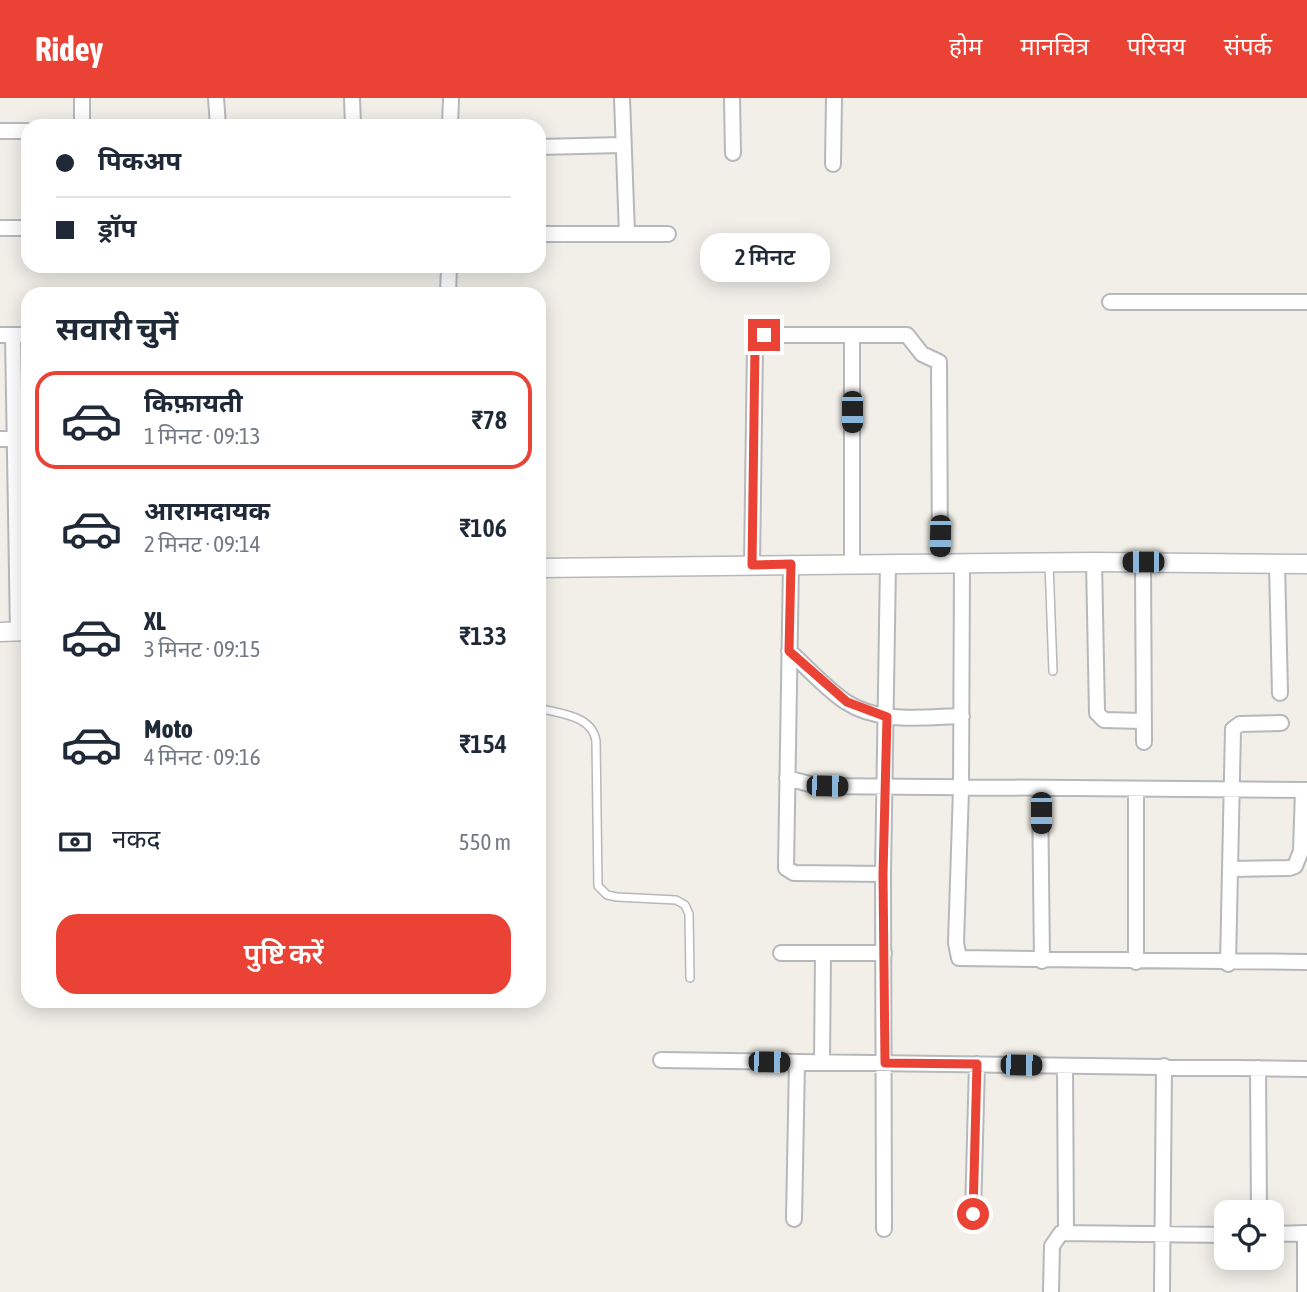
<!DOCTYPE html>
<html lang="hi">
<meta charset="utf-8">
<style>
:root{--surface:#fff;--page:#f2f2f3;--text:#1f2937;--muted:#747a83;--line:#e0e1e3;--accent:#ea4335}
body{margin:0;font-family:"Asap Condensed","Noto Sans Devanagari",sans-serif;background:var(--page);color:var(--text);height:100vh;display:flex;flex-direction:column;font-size:26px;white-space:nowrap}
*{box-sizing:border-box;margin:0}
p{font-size:23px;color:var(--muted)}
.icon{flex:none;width:38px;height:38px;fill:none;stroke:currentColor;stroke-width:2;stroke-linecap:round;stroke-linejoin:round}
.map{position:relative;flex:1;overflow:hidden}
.details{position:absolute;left:21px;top:189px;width:525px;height:721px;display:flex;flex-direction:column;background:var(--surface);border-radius:21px;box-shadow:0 4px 18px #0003}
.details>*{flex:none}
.banner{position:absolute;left:21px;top:21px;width:525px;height:154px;border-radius:21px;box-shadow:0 4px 18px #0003;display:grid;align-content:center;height:154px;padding:0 35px;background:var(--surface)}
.tools{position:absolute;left:1214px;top:1102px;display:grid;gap:14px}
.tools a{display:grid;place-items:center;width:70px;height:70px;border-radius:14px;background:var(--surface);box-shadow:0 4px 18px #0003;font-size:35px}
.end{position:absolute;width:32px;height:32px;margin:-16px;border:9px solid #ea4335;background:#fff;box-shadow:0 0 0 4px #fff}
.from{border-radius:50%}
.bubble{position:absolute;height:49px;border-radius:21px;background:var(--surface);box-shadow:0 4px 18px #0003;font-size:23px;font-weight:600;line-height:49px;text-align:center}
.car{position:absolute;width:21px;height:42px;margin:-21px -10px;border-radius:9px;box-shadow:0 0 5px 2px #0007;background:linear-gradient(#222 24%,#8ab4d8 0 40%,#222 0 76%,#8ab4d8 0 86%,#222 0)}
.banner b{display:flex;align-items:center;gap:24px;height:66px;font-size:26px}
.banner b+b{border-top:2px solid var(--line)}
.banner i{width:18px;height:18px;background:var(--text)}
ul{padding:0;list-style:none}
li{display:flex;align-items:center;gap:21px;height:98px;margin:0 14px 10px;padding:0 21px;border:4px solid transparent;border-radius:21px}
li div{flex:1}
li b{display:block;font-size:26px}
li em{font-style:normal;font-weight:600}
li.active{border-color:var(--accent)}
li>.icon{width:63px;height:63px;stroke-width:1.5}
h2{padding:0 35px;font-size:32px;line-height:84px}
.pay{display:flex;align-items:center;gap:18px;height:77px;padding:0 35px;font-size:26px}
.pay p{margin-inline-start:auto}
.action{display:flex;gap:14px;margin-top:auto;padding:14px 35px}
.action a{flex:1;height:80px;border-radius:21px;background:var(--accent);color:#fff;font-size:28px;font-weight:600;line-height:80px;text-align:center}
header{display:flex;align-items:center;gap:42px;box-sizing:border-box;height:98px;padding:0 35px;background:var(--accent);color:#fff}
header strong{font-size:33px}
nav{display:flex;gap:38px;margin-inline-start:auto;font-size:24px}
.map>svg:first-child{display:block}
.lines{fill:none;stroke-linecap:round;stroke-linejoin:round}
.service-casing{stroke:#b5b8bc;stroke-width:10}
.minor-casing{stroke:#b5b8bc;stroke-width:18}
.tertiary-casing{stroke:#b5b8bc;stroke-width:21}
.service{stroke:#fff;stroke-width:7}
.minor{stroke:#fff;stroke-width:14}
.tertiary{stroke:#fff;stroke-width:18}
.route{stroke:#ea4335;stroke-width:9}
</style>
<header>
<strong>Ridey</strong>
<nav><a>होम</a><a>मानचित्र</a><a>परिचय</a><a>संपर्क</a></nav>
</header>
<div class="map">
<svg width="1307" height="1194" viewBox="0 0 1307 1194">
<rect width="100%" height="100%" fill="#f1efe8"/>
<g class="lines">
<g class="service-casing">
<path id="service" d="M 1049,465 L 1053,573
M 539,610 C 560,616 592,617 596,643 L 598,788 L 607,797 L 617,799 L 676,802 L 685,807 L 689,816 L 690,880"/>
</g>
<g class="minor-casing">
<path id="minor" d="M 82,0 L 82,28
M 216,0 L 218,28
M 352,0 L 353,28
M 622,0 L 627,136
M 732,0 L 733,55
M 450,28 L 451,0
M 0,33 L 28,33
M 539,49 L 622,47
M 833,66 L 834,0
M 0,130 L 28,130
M 539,136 L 668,136
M 448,196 L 449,168
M 1110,204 L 1307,204
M 0,237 L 28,237
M 13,237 L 18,534
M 0,341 L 28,341
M 1094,464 L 1097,615 L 1104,622 L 1142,623
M 1143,464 L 1144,644
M 791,466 L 786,770 L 794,775 L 883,776
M 852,466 L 852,238
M 962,466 L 961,691 L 956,845 L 959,860 L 1307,864
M 1277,466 L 1280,595
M 752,467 L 755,247 L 758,240 L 763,237 L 907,237 L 922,256 L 939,264 L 940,465
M 789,553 C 807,569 825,590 846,604 C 880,626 924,619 962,618
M 787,680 L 817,688 L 1307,692
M 1040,691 L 1042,863
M 1231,771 L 1289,770 L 1295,768 L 1301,753 L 1303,692
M 781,855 L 884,855
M 1136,864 L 1136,691
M 1228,866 L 1233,631 L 1240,626 L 1281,625
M 661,962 L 1307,971
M 822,964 L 823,855
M 1065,968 L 1066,1134
M 1258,970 L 1259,1115
M 973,1116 L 977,966
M 794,1121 L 797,964
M 884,1131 L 883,776 L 888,466
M 1272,1136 L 1307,1135
M 1051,1194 L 1052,1148 L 1061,1135 L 1227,1137
M 1162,1194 L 1164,968
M 1305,1194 L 1305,1135"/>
</g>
<g class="tertiary-casing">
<path id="tertiary" d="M 539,470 L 1094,464 L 1307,466
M 0,534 L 28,533"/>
</g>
<use href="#service" class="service"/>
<use href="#minor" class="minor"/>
<use href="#tertiary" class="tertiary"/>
</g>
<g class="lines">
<path class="route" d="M 764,237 L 758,240 L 755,247 L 752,467 L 791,466 L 789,553 L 847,604 L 887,619 L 883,776 L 885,965 L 977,966 L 973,1116"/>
</g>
</svg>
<div class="tools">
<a><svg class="icon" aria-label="locate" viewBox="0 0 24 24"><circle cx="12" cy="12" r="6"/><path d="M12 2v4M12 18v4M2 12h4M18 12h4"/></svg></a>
</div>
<i class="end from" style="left:973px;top:1116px"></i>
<i class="end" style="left:764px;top:237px"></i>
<div class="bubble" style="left:700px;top:135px;width:130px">2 मिनट</div>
<i class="car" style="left:852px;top:314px;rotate:180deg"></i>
<i class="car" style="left:940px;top:438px;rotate:181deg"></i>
<i class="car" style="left:1143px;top:464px;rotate:270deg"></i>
<i class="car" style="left:827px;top:688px;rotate:91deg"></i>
<i class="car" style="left:1041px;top:715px;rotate:180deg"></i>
<i class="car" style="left:769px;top:964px;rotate:91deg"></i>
<i class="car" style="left:1021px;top:967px;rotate:91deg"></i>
<div class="banner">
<b><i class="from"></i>पिकअप</b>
<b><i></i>ड्रॉप</b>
</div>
<section class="details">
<h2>सवारी चुनें</h2>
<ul>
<li class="active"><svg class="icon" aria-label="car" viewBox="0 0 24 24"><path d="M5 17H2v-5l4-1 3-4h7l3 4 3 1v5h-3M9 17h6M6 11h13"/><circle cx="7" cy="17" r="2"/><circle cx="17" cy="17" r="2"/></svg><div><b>किफ़ायती</b><p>1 मिनट · 09:13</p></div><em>₹78</em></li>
<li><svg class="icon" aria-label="car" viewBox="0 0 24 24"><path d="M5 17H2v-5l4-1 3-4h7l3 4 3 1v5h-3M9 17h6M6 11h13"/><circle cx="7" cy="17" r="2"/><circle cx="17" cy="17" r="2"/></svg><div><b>आरामदायक</b><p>2 मिनट · 09:14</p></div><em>₹106</em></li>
<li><svg class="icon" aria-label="car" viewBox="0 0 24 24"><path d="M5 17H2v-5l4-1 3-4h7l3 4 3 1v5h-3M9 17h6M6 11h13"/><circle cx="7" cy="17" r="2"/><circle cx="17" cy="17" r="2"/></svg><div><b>XL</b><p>3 मिनट · 09:15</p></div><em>₹133</em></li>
<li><svg class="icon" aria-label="car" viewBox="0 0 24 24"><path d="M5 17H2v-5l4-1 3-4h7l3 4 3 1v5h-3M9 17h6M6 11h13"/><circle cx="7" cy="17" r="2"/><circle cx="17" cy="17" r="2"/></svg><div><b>Moto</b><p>4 मिनट · 09:16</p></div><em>₹154</em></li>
</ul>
<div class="pay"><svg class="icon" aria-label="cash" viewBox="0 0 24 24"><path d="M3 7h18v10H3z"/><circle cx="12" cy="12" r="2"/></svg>नकद<p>550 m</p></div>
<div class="action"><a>पुष्टि करें</a></div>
</section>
</div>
